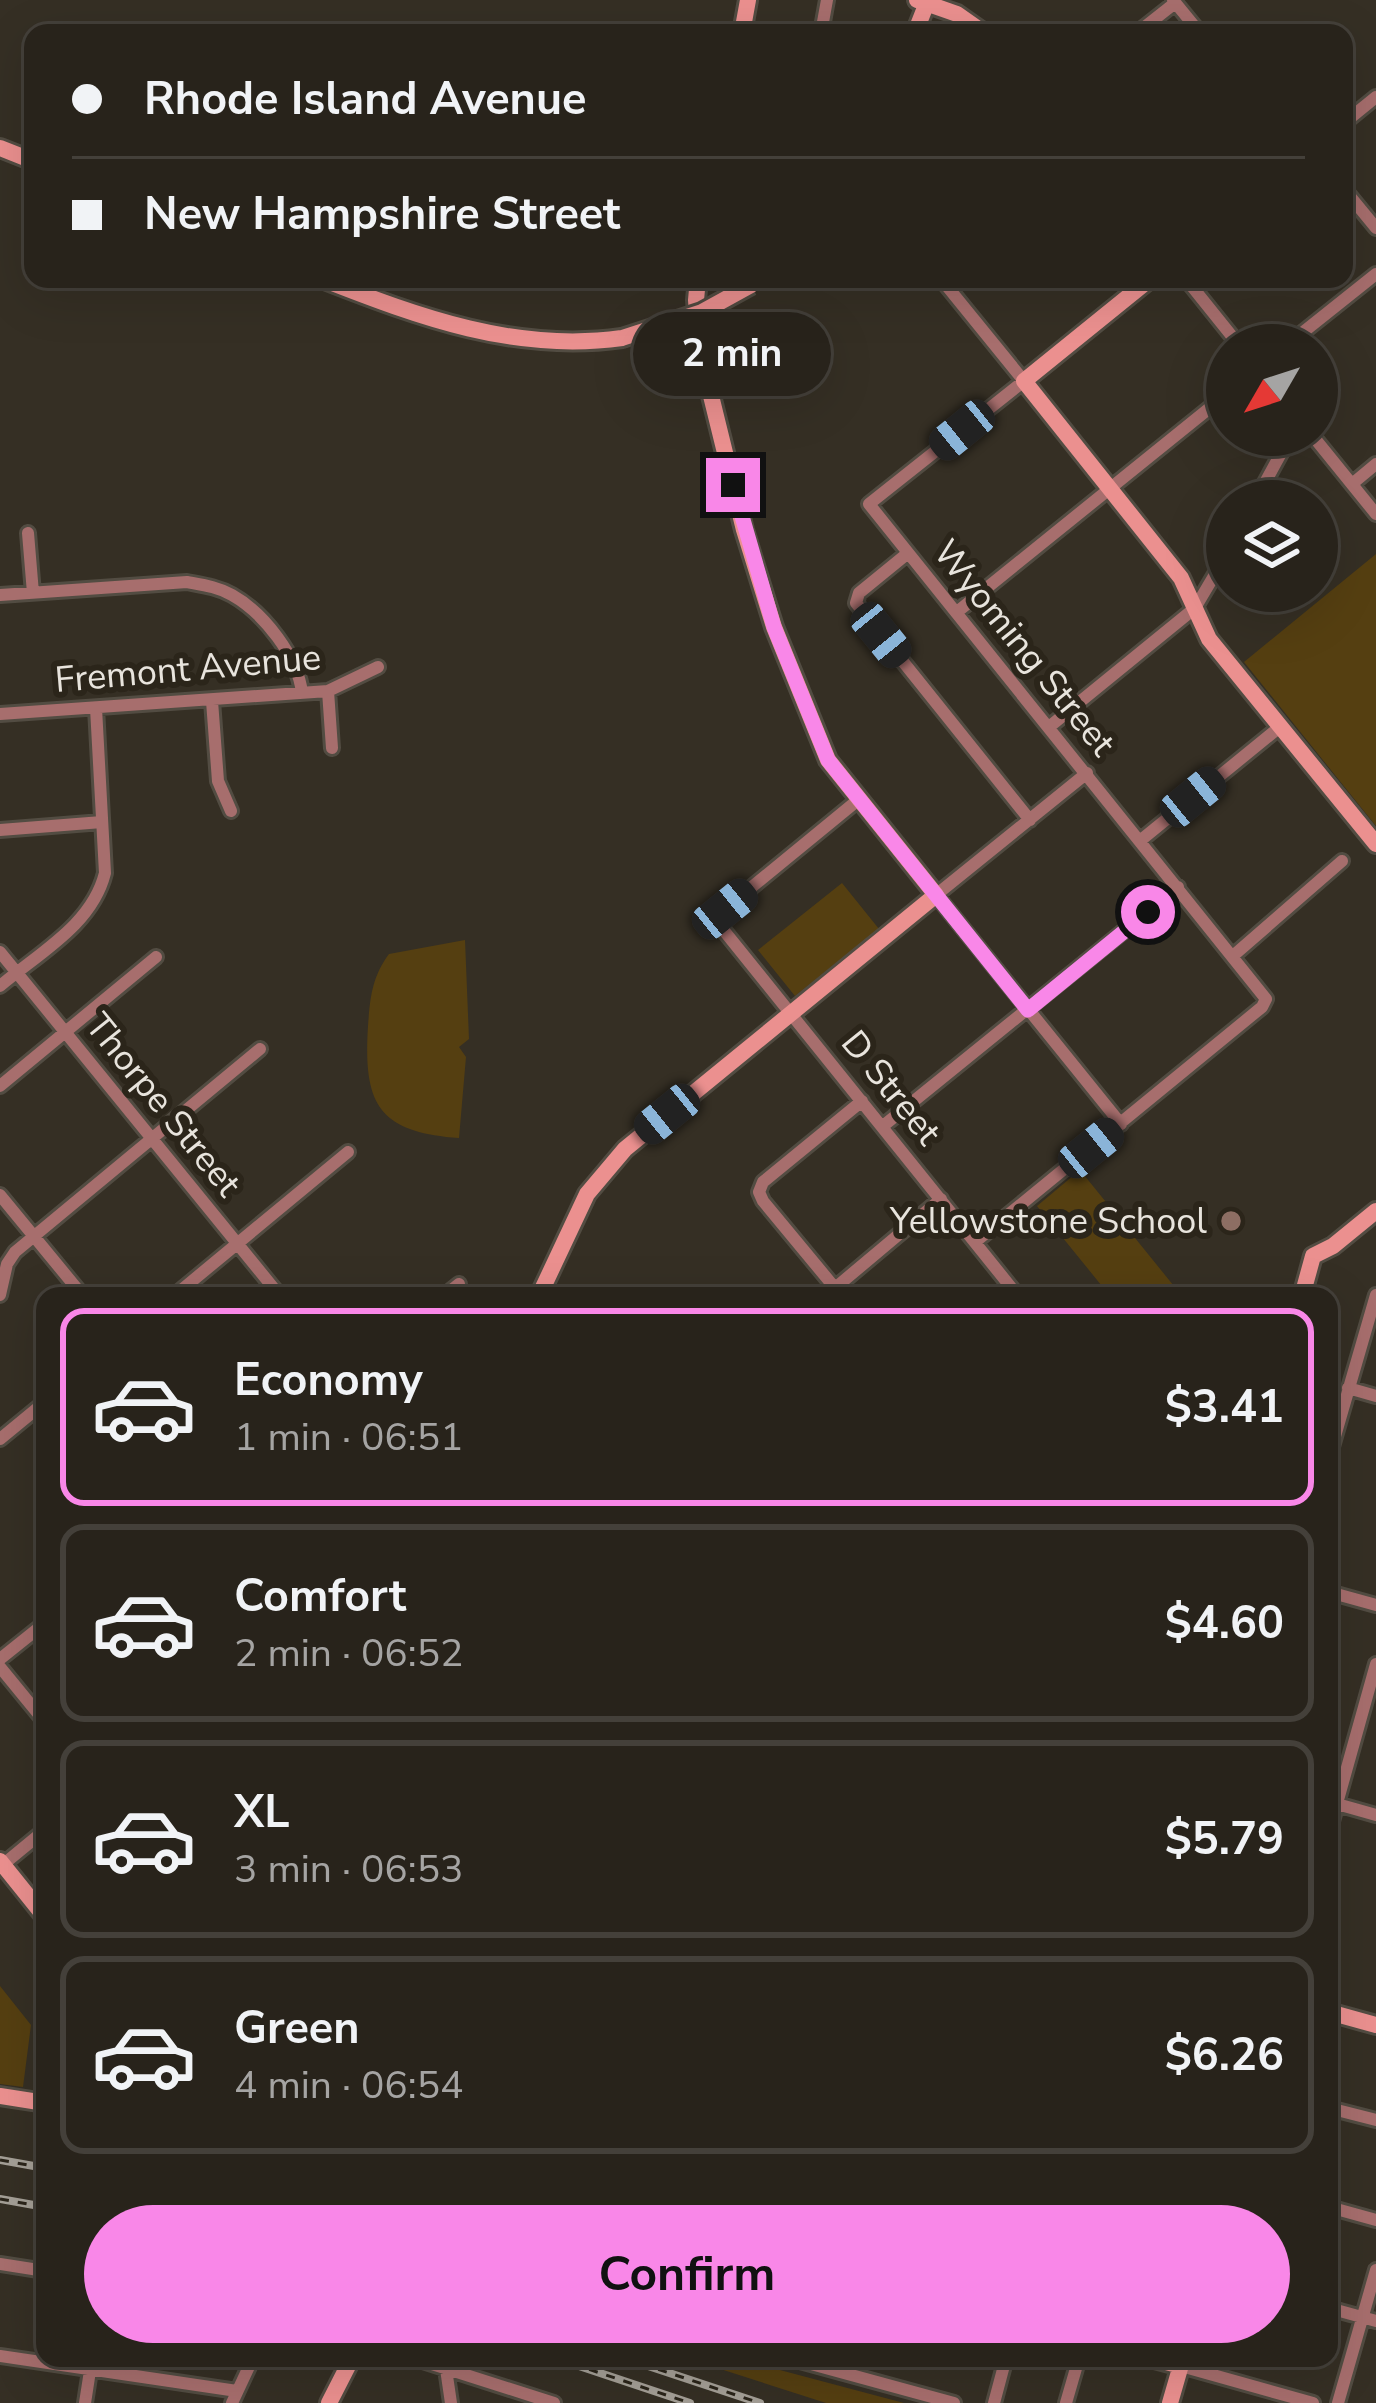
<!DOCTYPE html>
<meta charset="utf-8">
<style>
:root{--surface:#28231b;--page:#302b24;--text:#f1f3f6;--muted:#a5a4a3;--line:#44403a;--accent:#f987e8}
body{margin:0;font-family:"Nunito Sans",sans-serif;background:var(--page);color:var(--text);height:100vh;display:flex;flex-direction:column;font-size:45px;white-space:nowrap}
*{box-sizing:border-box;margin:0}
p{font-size:39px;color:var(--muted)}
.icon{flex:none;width:66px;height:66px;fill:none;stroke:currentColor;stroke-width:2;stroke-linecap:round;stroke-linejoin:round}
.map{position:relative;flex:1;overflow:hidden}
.side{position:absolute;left:36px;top:1287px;width:1302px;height:1080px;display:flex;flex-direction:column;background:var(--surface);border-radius:24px;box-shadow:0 12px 48px #0002,0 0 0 3px var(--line)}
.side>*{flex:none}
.top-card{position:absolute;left:24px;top:24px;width:1329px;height:264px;border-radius:24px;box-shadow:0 12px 48px #0002,0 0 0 3px var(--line);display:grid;align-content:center;height:264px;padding:0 48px;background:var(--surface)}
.needle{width:78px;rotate:231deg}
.buttons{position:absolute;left:1206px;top:324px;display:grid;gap:24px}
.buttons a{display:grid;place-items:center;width:132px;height:132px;border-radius:50%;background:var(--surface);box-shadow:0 12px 48px #0002,0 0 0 3px var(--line);font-size:60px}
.end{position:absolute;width:54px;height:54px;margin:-27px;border:15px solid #f987e8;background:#111;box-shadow:0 0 0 6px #111}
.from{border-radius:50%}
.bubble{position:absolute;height:84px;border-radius:42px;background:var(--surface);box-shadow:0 12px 48px #0002,0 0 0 3px var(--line);font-size:39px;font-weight:700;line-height:84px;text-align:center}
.car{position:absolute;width:36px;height:72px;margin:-36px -18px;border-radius:15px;box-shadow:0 0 9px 3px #0007;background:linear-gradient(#222 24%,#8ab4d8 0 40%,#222 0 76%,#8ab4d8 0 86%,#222 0)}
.top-card b{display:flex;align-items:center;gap:42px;height:114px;font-size:45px}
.top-card b+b{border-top:3px solid var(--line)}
.top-card i{width:30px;height:30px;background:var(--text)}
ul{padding:21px 0 0;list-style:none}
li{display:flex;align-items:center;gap:36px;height:198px;margin:0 24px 18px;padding:0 24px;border:6px solid var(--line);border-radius:24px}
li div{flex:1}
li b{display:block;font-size:45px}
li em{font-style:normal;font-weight:700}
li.current{border-color:var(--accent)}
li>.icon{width:108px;height:108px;stroke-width:1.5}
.action{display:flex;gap:24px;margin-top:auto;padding:24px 48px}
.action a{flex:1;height:138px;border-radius:72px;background:var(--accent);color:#111;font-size:48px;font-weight:700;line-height:138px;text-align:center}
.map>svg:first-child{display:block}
.green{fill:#553f11}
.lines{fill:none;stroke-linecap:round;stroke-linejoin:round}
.street-casing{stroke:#524c42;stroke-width:18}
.secondary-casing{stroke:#524c42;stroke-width:22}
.street{stroke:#a76e6d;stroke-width:12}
.secondary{stroke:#eb908f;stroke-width:16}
.rail-casing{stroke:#a49f96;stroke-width:8}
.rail{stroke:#2b251a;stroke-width:3;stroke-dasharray:9;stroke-linecap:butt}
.secondary-bridge-casing{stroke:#524c42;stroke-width:22;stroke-linecap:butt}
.secondary-bridge{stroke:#eb908f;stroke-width:16}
.route{stroke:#f987e8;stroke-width:15}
.education-dot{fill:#8d6e63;stroke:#2b251a;stroke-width:4.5}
.labels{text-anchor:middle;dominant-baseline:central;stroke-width:12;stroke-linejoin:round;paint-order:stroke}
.street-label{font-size:36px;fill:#e8e4dd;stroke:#2b251a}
.poi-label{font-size:36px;fill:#e8e4dd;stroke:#2b251a;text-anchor:end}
</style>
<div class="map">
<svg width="1376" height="2403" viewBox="0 0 1376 2403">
<rect width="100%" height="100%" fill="#352f24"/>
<path class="green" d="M 1376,554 L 1376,826 L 1244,662 Z
M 842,883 L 879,929 L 795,996 L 758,950 Z
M 465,940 L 469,1039 L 459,1047 L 466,1057 L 459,1138 C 379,1132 363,1105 368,1026 C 370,998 372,977 389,954 Z
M 1080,1170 L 1182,1296 L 1110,1296 L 1037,1206 Z
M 0,1986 L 31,2025 L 23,2087 L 0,2084 Z
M 686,2358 L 735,2358 L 904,2403 L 826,2403 Z"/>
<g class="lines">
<g class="street-casing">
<path id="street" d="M 1173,0 L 1200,33
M 821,33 L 827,0
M 1137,33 L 1175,3
M 1344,123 L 1376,97
M 1344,189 L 1376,228
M 945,279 L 946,285 L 1024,381 L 869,504 L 1266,999 L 1262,1007 L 975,1242
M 1186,279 L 1239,345
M 1287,345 L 1376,274
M 1312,435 L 1376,514
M 1352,484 L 1376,464
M 1255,501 L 1291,435
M 28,533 L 33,593
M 908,553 L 859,593 L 856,603 L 1030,820
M 0,595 L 187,582 C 203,585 218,587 232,595 C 264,613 298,657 302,693
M 957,612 L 1227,394
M 328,691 L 332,748
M 212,701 L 218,781 L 231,811
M 0,714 L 328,691 L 378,667
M 1049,727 L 1195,608 L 1227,554
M 1087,773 L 936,895 L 1121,1124
M 858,800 L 725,909 L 721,927 L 1018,1296
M 0,830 L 102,822
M 1141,840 L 1281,726
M 0,952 L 280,1296
M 1234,955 L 1342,861
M 0,986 C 39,953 92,925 105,873 L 96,708
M 0,1086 L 156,957
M 862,1101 L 763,1182 L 759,1192 L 763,1201 L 835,1288 L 941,1199
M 883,1126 L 1178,887
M 0,1195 L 83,1296
M 0,1295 L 7,1264 L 15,1252 L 260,1049
M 174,1296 L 348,1152
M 444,1296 L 459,1284
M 1348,1388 L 1376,1396
M 0,1439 L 45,1402
M 1329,1457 L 1376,1295
M 1329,1592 L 1376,1605
M 0,1659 L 45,1623
M 0,1667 L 45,1722
M 1330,1802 L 1376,1815
M 1329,1832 L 1376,1664
M 0,1867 L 45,1830
M 1329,2108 L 1376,2120
M 1329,2207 L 1376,2220
M 0,2264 L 45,2271
M 1329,2308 L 1376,2321
M 0,2356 L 237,2391
M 413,2358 L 554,2403
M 789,2358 L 954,2403
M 1181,2366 L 1313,2403
M 446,2369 L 451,2403
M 85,2403 L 92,2358
M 232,2403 L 253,2358
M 994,2403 L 1006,2358
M 1066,2403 L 1079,2358
M 1338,2403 L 1376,2270"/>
</g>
<g class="secondary-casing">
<path id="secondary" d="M 917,0 L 957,14 L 984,33
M 742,33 L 748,0
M 915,33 L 928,0
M 0,148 L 33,161
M 322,279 C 419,317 516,353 622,338
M 1150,279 L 1024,381 L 1181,578 L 1209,639 L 1376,844
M 539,1296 L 587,1194 L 625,1149 L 936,895 L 828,760 L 774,627 L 744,530 L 700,351 L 696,300 L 698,279
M 1302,1296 L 1313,1256 L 1333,1246 L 1376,1211
M 0,1861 L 45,1917
M 1329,2012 L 1376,2025
M 0,2096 L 45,2103
M 1151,2358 L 1181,2366
M 329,2403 L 352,2358
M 1170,2403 L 1183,2358"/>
</g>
<use href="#street" class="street"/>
<use href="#secondary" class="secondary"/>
<g class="rail-casing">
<path id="rail" d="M 0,2160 L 45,2168
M 0,2199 L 45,2207
M 555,2358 L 690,2403
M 624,2358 L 760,2403"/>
</g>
<use href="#rail" class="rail"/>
<g class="secondary-bridge-casing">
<path id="secondary-bridge" d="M 622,338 L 702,312 L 751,285"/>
</g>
<use href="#secondary-bridge" class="secondary-bridge"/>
</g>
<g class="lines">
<path class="route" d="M 733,485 L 774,627 L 828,760 L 1028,1010 L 1148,912"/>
</g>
<circle class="education-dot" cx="1231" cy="1221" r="12"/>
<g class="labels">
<g class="street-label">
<text transform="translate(1024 648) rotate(51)">Wyoming Street</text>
<text transform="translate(188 669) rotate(-5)">Fremont Avenue</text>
<text transform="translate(891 1088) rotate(51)">D Street</text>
<text transform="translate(163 1105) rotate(51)">Thorpe Street</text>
</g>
<g class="poi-label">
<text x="1207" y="1221">Yellowstone School</text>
</g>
</g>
</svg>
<div class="buttons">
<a><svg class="needle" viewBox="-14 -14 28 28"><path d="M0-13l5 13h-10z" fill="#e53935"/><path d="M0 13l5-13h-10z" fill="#a5a4a3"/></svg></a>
<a><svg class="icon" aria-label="layers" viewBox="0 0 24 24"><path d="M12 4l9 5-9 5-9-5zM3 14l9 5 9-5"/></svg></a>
</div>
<i class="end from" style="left:1148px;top:912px"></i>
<i class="end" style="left:733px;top:485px"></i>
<div class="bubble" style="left:633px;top:312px;width:198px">2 min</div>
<i class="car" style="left:962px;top:430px;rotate:231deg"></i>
<i class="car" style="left:881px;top:635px;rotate:141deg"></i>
<i class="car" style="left:1193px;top:797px;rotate:51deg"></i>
<i class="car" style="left:725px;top:909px;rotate:51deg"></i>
<i class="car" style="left:667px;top:1114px;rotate:231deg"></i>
<i class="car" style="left:1091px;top:1148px;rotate:51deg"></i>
<div class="top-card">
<b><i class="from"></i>Rhode Island Avenue</b>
<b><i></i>New Hampshire Street</b>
</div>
<section class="side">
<ul>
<li class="current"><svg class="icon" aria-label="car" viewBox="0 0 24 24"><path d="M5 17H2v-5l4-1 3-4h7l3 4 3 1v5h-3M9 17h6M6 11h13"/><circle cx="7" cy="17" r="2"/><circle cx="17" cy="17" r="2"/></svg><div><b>Economy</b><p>1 min · 06:51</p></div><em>$3.41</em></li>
<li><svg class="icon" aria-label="car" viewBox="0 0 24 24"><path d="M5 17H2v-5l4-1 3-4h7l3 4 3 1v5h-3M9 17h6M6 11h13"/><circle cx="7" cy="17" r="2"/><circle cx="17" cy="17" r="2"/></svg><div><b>Comfort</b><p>2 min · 06:52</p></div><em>$4.60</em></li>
<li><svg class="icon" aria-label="car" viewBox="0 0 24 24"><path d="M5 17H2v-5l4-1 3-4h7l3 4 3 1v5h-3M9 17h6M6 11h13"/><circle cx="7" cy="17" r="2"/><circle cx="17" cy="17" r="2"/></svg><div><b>XL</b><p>3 min · 06:53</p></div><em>$5.79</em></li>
<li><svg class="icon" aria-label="car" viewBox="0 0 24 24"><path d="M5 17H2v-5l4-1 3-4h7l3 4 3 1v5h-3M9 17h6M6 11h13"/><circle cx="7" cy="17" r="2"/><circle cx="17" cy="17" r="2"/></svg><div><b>Green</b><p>4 min · 06:54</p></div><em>$6.26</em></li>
</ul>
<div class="action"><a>Confirm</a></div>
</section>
</div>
